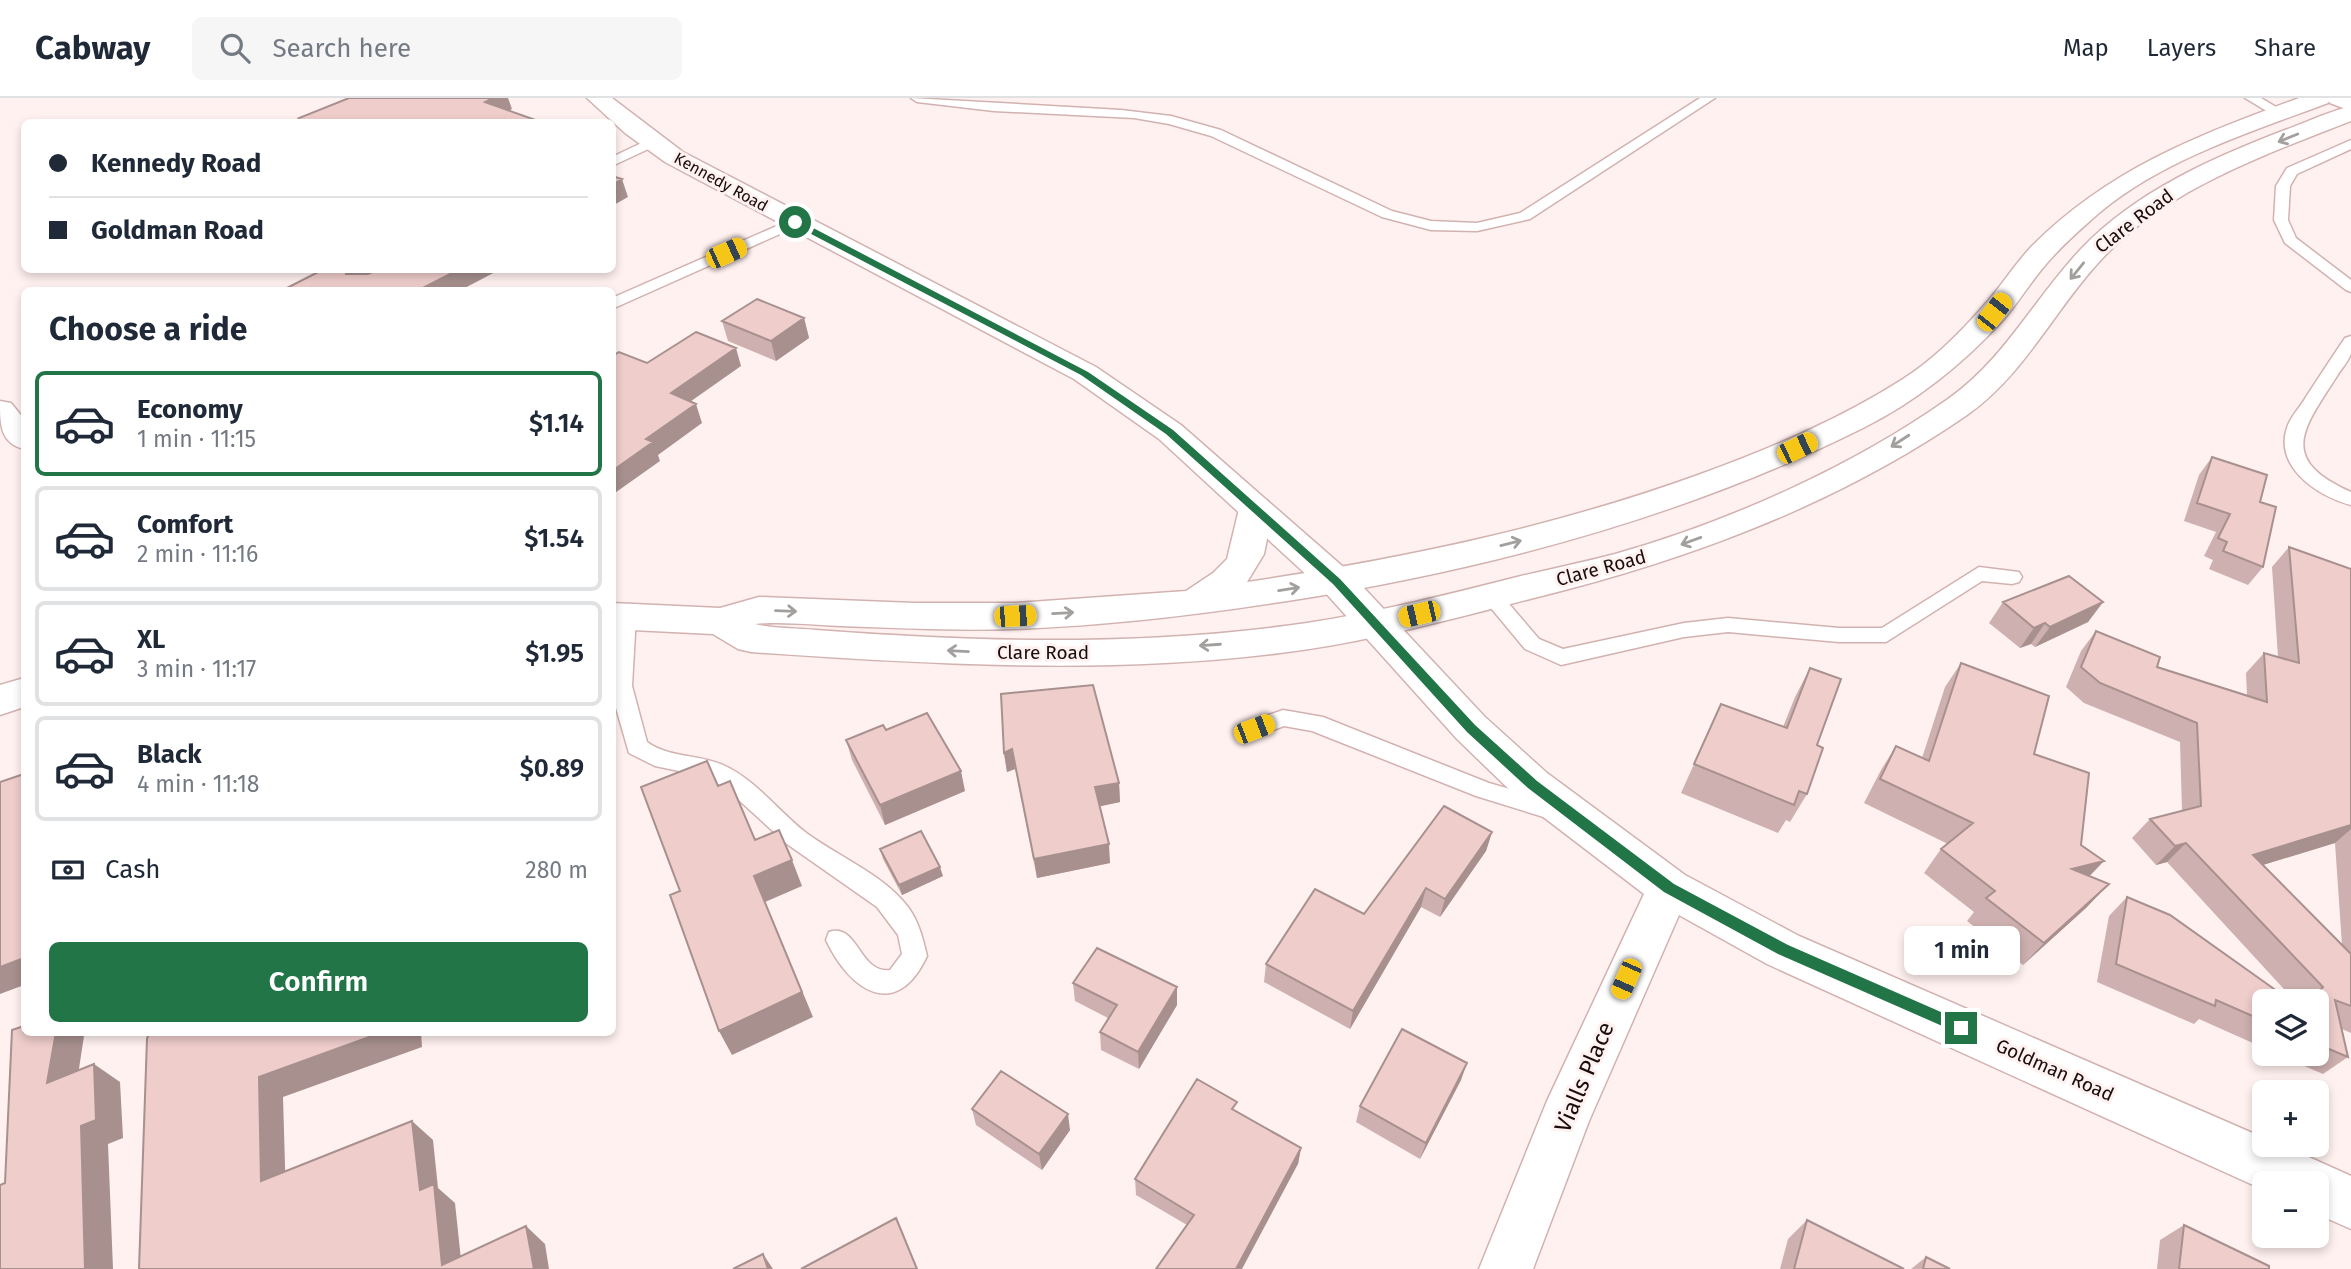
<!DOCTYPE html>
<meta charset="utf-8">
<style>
:root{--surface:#fff;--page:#f6f6f7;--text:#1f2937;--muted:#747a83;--line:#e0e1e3;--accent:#217547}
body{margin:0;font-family:"Fira Sans",sans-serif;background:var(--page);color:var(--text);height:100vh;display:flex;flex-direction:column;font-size:26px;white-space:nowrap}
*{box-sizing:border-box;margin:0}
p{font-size:23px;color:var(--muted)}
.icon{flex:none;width:38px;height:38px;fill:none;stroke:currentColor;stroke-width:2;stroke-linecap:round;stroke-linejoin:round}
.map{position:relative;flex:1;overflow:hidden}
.sheet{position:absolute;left:21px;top:189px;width:595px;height:749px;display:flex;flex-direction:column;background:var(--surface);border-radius:10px;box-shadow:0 4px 10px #0003}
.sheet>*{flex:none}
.banner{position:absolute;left:21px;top:21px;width:595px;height:154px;border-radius:10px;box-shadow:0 4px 10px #0003;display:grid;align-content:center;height:154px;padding:0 28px;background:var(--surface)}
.controls{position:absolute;left:2252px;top:891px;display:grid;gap:14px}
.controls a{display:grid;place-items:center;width:77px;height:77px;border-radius:10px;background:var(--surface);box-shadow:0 4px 10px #0003;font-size:35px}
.end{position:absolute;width:32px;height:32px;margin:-16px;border:9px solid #217547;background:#fff;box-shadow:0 0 0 4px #fff}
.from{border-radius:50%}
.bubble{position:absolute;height:49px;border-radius:10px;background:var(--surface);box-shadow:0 4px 10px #0003;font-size:23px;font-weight:600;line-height:49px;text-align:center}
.car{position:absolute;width:21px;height:42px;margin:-21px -10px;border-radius:9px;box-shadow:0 0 5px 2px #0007;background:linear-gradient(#f5c518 24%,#345 0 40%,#f5c518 0 76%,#345 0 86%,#f5c518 0)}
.banner b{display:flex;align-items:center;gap:24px;height:66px;font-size:26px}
.banner b+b{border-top:2px solid var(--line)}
.banner i{width:18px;height:18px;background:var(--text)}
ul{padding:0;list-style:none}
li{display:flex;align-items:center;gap:21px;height:105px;margin:0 14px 10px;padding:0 14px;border:4px solid var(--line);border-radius:10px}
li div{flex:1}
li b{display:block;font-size:26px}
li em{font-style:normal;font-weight:600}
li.current{border-color:var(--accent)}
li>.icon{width:63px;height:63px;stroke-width:1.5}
h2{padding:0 28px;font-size:32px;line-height:84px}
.pay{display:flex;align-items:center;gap:18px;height:77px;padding:0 28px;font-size:26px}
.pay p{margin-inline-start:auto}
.action{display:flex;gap:14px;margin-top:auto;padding:14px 28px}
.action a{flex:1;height:80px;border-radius:10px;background:var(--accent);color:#fff;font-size:28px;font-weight:600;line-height:80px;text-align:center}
header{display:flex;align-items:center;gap:42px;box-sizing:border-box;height:98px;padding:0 35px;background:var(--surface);border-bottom:2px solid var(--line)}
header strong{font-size:33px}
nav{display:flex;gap:38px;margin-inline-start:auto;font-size:24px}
.search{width:490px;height:63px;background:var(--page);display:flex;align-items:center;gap:18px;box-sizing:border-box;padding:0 24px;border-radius:10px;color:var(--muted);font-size:26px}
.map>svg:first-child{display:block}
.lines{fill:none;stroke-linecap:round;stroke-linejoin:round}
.lane-casing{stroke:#d2b2b0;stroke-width:3}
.street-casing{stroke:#d2b2b0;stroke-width:3}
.secondary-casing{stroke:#d2b2b0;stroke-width:3}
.lane{fill:#fff;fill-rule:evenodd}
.street{fill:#fff;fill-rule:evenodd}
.secondary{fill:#fff;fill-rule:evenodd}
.wall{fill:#cdb0af;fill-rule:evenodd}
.shaded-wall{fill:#a7908e}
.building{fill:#eecdcb;stroke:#a7908e;stroke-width:2}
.oneway{stroke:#a39f9e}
.route{fill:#217547}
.labels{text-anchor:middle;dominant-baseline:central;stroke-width:6;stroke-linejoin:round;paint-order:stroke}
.far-street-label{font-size:16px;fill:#190e0d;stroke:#fff1f0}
.street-label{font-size:19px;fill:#190e0d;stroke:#fff1f0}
.near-street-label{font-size:23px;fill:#190e0d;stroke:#fff1f0}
</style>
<header>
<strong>Cabway</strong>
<div class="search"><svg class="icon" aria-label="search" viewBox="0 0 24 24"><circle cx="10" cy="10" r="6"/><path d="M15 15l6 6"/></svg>Search here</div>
<nav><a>Map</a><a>Layers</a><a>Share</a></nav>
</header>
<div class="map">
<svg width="2351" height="1171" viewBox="0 0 2351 1171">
<rect width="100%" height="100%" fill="#fff1f0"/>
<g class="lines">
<g class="lane-casing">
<path id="lane" d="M 911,0 L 1121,12 L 1171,18 L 1221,32 L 1392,113 L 1431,123 L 1477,125 L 1520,115 L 1700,0 L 1715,0 L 1530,121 L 1477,133 L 1431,132 L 1382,119 L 1211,38 L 1169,26 L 1134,20 L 994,13 L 917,4 Z
M 2245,0 L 2261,0 L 2286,15 L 2280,19 L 2275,18 Z
M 652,40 L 657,41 L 657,47 L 612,68 L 612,59 Z
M 2351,42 L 2351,51 L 2297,76 L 2290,88 L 2288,122 L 2296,140 L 2351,182 L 2351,194 L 2346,192 L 2285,145 L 2274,122 L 2276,88 L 2287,70 Z
M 795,120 L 800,121 L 800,127 L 612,211 L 612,200 Z
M 2351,238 C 2351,243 2351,250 2351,255 C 2349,263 2341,271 2337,278 C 2303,331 2277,361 2351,394 L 2351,407 C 2317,398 2272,368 2288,327 C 2292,317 2301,308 2306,299 C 2319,279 2332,259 2345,240 Z
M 1979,469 L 2019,474 L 2022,479 L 2019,484 L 2012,486 L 1982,483 L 1886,544 L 1839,544 L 1728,534 L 1684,539 L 1561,567 L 1525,551 L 1481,498 L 1484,493 L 1498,493 L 1539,541 L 1563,551 L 1684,525 L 1728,520 L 1839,530 L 1882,530 Z
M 626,511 L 633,513 L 636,518 L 632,588 L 647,644 C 669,660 698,656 723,667 C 755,681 777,712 805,734 C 838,759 882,775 908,809 C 919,824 923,841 927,858 C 896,924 850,893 826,842 L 829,834 C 858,824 859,876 890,872 L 902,856 L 898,837 L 877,809 L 787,746 L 730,694 L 703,678 L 655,668 L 629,655 L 612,596 L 616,518 L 619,513 Z
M 1283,612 L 1323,619 L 1489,685 L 1558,705 L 1561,712 L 1558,719 L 1550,721 L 1476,698 L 1312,633 L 1284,628 L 1254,639 L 1246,637 L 1243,631 L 1246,625 Z"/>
</g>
<g class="street-casing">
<path id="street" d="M 587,0 L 612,0 L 683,54 L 1096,269 L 1181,327 L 1349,474 L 1485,619 L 1547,675 L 1685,777 L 1799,838 L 2264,1040 L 2264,1046 L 2280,1046 L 2351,1078 L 2351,1131 L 2317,1116 L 2317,1085 L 2264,1085 L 2264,1092 L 1767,866 L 1679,817 L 1589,1023 L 1533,1171 L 1479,1171 L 1547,1003 L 1644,796 L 1517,699 L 1457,641 L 1323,492 L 1159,341 L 1074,281 L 665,64 L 625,35 Z
M 2327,0 L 2351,0 L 2351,13 L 2330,5 Z
M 0,303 L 11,305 L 24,321 L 24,351 C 0,345 0,326 0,303 Z"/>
</g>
<g class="secondary-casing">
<path id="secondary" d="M 2299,0 L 2331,0 L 2328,5 C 2248,35 2154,64 2090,123 C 2075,136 2060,150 2047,165 C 2032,182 2020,202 2005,220 C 1964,265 1917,303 1863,330 C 1683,420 1485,472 1287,503 C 1197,517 1105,528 1013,531 C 956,533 898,530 841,528 C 813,527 782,523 755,526 C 774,531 796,530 816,532 C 854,535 892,537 930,539 C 1054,545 1183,543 1307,525 C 1379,514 1450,496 1521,478 C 1552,471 1584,464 1615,456 C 1728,424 1852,369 1948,301 C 2005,261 2035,199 2082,150 C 2137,93 2212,60 2285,32 C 2307,24 2328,14 2351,8 L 2351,23 C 2262,58 2165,91 2099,164 C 2053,214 2024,277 1967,317 C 1835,408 1685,463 1530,501 C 1447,522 1365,545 1280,555 C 1104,577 928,566 751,554 L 738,551 L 713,536 L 612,531 L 612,505 L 720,510 L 759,499 L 914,505 L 1015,505 L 1186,493 L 1213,475 L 1227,461 L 1239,411 L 1244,403 L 1256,400 L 1268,403 L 1273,411 L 1264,456 L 1247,484 C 1401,461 1551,430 1698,377 C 1769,351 1839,322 1903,281 C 1933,262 1963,232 1986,205 C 2002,187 2015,166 2031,149 C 2110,70 2197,38 2299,0 Z
M 24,580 L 24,609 L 0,617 L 0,587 Z"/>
</g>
<use href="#lane" class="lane"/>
<use href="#street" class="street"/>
<use href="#secondary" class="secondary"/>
</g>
<path class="wall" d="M 804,220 L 809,240 L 776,263 L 728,243 L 722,223 Z
M 2212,359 L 2260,404 L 2263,469 L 2248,487 L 2209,471 L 2213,462 L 2204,458 L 2216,434 L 2184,423 L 2199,377 Z
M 2289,449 L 2351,471 L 2351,935 L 2342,931 L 2348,959 L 2323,976 L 2276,956 L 2317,956 L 2317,903 L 2295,903 L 2167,764 L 2156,767 L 2132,740 L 2150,721 L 2182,713 L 2180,644 L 2084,605 L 2066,589 L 2081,553 L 2096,533 L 2157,569 L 2247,597 L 2246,575 L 2264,555 L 2278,559 L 2272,469 ZM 2335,745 L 2342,847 L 2263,767 Z
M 2003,504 L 2103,504 L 2088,524 L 2035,549 L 2031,546 L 2020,550 L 1989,525 Z
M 1961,565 L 2034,656 L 2081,747 L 2089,778 L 2087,809 L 2023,867 L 1967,823 L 1974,814 L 1924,775 L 1941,751 L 1948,746 L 1864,705 L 1881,672 L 1896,648 L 1922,660 L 1945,589 Z
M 1810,570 L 1817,647 L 1807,696 L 1790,724 L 1786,722 L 1778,735 L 1681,695 L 1721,606 L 1783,629 L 1795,599 Z
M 886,632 L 965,693 L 885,727 L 852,662 L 846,642 Z
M 1004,655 L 1119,685 L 1120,704 L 1100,708 L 1110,765 L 1037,780 L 1015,671 L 1007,674 Z
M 1492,734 L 1486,753 L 1440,819 L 1421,809 L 1350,931 L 1264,884 L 1266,866 L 1364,816 Z
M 880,751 L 943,778 L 902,797 L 883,761 Z
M 2127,799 L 2264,903 L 2264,950 L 2199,921 L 2194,926 L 2097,884 L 2109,818 Z
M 1073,885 L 1177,889 L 1177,907 L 1139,971 L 1101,952 L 1100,934 L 1108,920 L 1075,903 Z
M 1461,982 L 1420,1061 L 1356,1024 L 1360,1008 Z
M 972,1011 L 1070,1032 L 1042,1072 L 976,1027 Z
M 1236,1013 L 1301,1050 L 1298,1066 L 1187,1127 L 1136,1097 L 1135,1081 Z
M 1807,1122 L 1904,1171 L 1780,1171 L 1788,1141 Z
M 2184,1127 L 2269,1171 L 2157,1171 L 2160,1142 Z
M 1926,1159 L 1950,1171 L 1911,1171 Z"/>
<path class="shaded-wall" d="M 493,0 L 508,0 L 512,11 L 492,20 L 485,4 Z
M 622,81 L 628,99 L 612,108 L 612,87 Z
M 346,172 L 390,172 L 355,192 L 346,176 Z
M 458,172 L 499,172 L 461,192 L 419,192 Z
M 804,220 L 809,240 L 776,263 L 771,243 Z
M 736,250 L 741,268 L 677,313 L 671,295 Z
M 696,306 L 702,325 L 658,357 L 660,363 L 612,397 L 612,373 L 646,341 Z
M 2103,504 L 2088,524 L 2035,549 L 2050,529 Z
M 2045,525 L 2031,546 L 2020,550 L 2034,530 Z
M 1012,651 L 1015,671 L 1007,674 L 1004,655 Z
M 961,673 L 965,693 L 885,727 L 880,707 Z
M 1119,685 L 1120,704 L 1097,709 L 1095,689 Z
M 2351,727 L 2351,731 L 2335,745 L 2233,776 L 2253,757 Z
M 1492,734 L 1486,753 L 1440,819 L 1445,801 Z
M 2186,745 L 2167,764 L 2156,767 L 2175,748 Z
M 1109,746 L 1110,765 L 1037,780 L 1034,761 Z
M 792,762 L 802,788 L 765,804 L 813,919 L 732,957 L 719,933 L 754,778 Z
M 2104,763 L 2082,786 L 2072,771 Z
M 940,769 L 943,778 L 902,797 L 899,787 Z
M 2109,786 L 2087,809 L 2023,867 L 2044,845 Z
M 1426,790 L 1421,809 L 1350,931 L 1353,913 Z
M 24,860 L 24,887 L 0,896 L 0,869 Z
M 1177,889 L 1177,907 L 1139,971 L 1138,954 Z
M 56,934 L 80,934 L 84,938 L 74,1003 L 47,985 Z
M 383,934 L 421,934 L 422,949 L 283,999 L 286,1102 L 261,1083 L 259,979 Z
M 1467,965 L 1461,982 L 1420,1061 L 1426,1045 Z
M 94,966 L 120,984 L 123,1040 L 108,1046 L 113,1171 L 85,1171 L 81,1028 Z
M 1068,1016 L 1070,1032 L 1042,1072 L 1039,1056 Z
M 412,1023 L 433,1042 L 438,1090 L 455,1105 L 462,1171 L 442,1167 L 420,1092 Z
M 1301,1050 L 1298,1066 L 1242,1171 L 1236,1171 Z
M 526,1128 L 545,1146 L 549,1171 L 534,1171 Z
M 763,1156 L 773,1171 L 768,1171 Z"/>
<path class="building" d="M 349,0 L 493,0 L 485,4 L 541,24 L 300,24 L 305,23 L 299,20 Z
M 612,78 L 622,81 L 612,87 Z
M 322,172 L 347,172 L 346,176 L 368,176 L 377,172 L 458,172 L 419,192 L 283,192 Z
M 757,201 L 804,220 L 771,243 L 722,223 Z
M 696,234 L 736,250 L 671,295 L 696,306 L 646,341 L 653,344 L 612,373 L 612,257 L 614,257 L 619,254 L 647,265 Z
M 2212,359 L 2267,377 L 2260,404 L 2276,409 L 2263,469 L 2223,453 L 2227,444 L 2218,440 L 2230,416 L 2197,405 Z
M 2289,449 L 2351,471 L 2351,727 L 2253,757 L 2351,856 L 2351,908 L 2335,902 L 2348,959 L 2317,946 L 2317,903 L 2311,903 L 2323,889 L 2186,745 L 2175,748 L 2150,721 L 2201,708 L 2197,625 L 2100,585 L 2081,569 L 2096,533 L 2160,559 L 2157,569 L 2267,604 L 2264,555 L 2299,565 Z
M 2069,478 L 2103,504 L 2050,529 L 2045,525 L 2034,530 L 2003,504 Z
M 1961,565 L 2049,598 L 2034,656 L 2089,675 L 2081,747 L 2104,763 L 2072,771 L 2109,786 L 2044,845 L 1986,800 L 1995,793 L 1941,751 L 1973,725 L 1880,681 L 1896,648 L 1929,663 Z
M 1810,570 L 1841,581 L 1817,647 L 1823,650 L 1807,696 L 1799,693 L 1794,707 L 1694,666 L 1721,606 L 1787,630 Z
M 1093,587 L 1119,685 L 1095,689 L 1109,746 L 1034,761 L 1012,651 L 1004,655 L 1001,596 Z
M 927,615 L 961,673 L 880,707 L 846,642 L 883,627 L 886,632 Z
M 707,663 L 718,688 L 730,683 L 755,742 L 779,732 L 792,762 L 754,778 L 802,894 L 719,933 L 670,797 L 680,793 L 641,689 Z
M 24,676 L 24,860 L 0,869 L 0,684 Z
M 1444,708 L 1492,734 L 1445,801 L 1426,790 L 1353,913 L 1266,866 L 1315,791 L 1364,816 Z
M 921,733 L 940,769 L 899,787 L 880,751 Z
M 2127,799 L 2170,817 L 2291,903 L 2264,903 L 2264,923 L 2216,902 L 2215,908 L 2116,866 Z
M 1097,850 L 1177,889 L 1138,954 L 1100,934 L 1117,907 L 1073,885 Z
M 24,928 L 24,934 L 56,934 L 47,985 L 94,966 L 96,1022 L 81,1028 L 85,1171 L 0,1171 L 0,1087 L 5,1085 L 12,932 Z
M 1402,931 L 1467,965 L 1426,1045 L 1360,1008 Z
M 149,934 L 383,934 L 259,979 L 261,1083 L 412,1023 L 420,1092 L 434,1086 L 442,1167 L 526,1128 L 534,1171 L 139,1171 L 147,941 Z
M 1001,973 L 1068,1016 L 1039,1056 L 972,1011 Z
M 1197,981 L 1237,1004 L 1232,1011 L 1301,1050 L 1236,1171 L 1156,1171 L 1194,1117 L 1135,1081 Z
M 896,1120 L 917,1171 L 801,1171 Z
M 1807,1122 L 1904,1171 L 1794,1171 Z
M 2184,1127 L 2269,1168 L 2269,1171 L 2179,1171 Z
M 763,1156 L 768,1171 L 733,1171 Z
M 1926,1159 L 1950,1171 L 1923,1171 Z"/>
<defs><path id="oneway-shaft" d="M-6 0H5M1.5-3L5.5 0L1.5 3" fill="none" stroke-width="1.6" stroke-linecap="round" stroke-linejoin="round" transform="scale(1.75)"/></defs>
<g class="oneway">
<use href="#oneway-shaft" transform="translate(2288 40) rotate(158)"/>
<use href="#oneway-shaft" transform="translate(2077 173) rotate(129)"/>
<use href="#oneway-shaft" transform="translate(1900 343) rotate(147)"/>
<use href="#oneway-shaft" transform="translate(1691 443) rotate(160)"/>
<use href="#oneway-shaft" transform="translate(1511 445) rotate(-14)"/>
<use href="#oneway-shaft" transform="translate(1289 491) rotate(-9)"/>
<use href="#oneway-shaft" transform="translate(786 513) rotate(2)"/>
<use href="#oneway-shaft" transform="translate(1063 515) rotate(-3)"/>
<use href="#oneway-shaft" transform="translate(1210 547) rotate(176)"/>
<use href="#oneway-shaft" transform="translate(958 553) rotate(-177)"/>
</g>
<path class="route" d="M 792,122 L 798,122 L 1088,274 L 1173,332 L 1340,481 L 1475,627 L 1537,683 L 1674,786 L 1788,847 L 1966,925 L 1966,934 L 1956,934 L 1778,856 L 1664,794 L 1528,690 L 1467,634 L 1333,486 L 1166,336 L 1081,277 L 792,126 Z"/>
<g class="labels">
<g class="far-street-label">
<text transform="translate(721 84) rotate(29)">Kennedy Road</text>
</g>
<g class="street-label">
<text transform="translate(2134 123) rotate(-37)">Clare Road</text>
<text transform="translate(1601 470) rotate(-15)">Clare Road</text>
<text x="1043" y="554">Clare Road</text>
<text transform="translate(2055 972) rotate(24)">Goldman Road</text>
</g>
<g class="near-street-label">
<text transform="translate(1584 979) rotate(-67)">Vialls Place</text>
</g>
</g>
</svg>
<div class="controls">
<a><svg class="icon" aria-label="layers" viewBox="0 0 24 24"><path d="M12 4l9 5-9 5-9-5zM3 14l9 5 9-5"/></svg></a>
<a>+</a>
<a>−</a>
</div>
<i class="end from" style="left:795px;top:124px"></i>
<i class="end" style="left:1961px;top:930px"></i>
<div class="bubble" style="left:1904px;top:828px;width:116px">1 min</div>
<i class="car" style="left:726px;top:155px;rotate:66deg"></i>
<i class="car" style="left:1994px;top:214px;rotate:38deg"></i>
<i class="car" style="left:1797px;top:350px;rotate:64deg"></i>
<i class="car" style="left:1419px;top:516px;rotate:257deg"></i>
<i class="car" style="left:1015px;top:518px;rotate:87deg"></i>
<i class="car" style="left:1254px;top:631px;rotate:69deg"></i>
<i class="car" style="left:1626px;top:881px;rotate:204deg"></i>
<div class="banner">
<b><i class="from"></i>Kennedy Road</b>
<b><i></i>Goldman Road</b>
</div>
<section class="sheet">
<h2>Choose a ride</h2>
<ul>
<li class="current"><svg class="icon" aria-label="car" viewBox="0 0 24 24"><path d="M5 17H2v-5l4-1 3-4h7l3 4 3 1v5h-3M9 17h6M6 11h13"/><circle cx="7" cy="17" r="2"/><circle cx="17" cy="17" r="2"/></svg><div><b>Economy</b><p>1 min · 11:15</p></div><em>$1.14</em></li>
<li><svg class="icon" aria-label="car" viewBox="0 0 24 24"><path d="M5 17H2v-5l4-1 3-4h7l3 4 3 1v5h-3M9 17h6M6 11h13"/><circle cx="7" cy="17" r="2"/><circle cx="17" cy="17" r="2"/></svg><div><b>Comfort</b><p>2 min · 11:16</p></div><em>$1.54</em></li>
<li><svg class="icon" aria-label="car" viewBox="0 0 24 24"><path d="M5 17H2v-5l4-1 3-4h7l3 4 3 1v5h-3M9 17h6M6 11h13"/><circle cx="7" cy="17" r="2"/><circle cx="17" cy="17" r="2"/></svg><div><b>XL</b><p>3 min · 11:17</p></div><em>$1.95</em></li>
<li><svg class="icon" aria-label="car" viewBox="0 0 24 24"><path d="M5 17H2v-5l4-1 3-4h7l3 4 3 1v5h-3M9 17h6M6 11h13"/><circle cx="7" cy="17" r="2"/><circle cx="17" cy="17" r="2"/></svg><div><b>Black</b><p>4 min · 11:18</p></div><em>$0.89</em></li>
</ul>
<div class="pay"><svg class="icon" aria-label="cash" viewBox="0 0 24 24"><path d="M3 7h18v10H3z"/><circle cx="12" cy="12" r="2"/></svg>Cash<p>280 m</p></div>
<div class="action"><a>Confirm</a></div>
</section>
</div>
